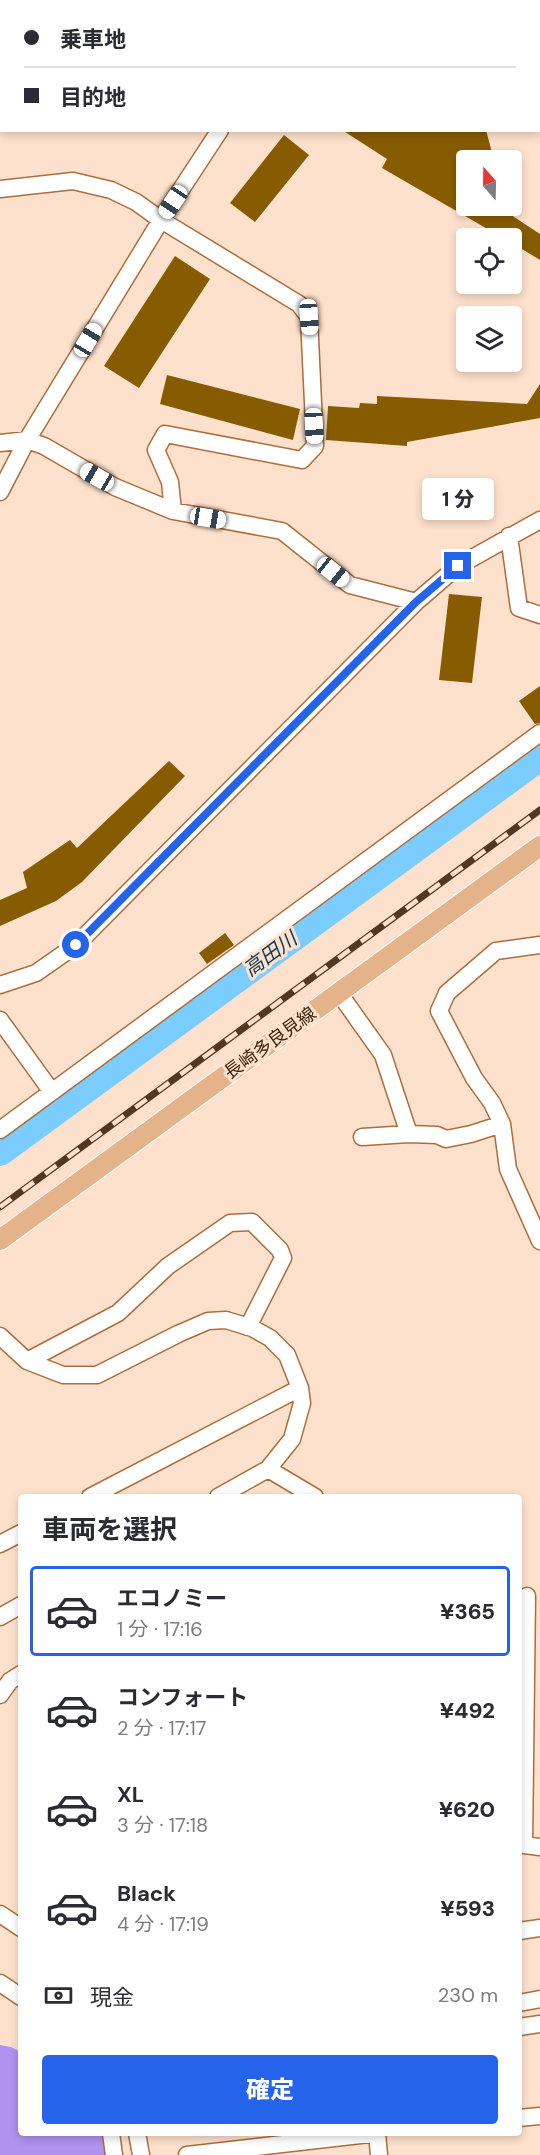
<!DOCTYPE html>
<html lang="ja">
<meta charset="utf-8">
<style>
:root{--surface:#fff;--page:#f7f7f7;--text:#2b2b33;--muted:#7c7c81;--line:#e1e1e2;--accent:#2563eb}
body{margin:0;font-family:"DM Sans","Noto Sans JP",sans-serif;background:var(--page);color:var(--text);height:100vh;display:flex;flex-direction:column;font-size:22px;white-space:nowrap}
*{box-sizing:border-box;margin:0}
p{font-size:20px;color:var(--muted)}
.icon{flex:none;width:33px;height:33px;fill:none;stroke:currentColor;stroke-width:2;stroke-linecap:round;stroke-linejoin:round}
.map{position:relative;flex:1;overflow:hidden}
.drawer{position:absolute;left:18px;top:1494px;width:504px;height:642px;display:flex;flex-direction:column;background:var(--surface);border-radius:6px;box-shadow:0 3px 9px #0003}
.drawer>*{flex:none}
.hud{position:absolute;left:0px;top:0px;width:540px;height:132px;box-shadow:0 3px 9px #0003;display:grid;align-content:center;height:132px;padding:0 24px;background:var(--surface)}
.needle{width:39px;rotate:340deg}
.tools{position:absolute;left:456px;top:150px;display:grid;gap:12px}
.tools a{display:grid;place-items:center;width:66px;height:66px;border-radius:6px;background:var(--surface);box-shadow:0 3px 9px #0003;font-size:30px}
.end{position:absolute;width:27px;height:27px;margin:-14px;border:8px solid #2563eb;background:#fff;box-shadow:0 0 0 3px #fff}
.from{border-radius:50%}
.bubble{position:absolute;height:42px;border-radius:6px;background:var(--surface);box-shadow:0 3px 9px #0003;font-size:20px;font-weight:800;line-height:42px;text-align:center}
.car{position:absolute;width:18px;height:36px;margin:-18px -9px;border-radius:8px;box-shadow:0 0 4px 2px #0007;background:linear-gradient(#fff 24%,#345 0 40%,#fff 0 76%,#345 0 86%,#fff 0)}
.hud b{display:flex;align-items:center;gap:21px;height:57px;font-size:22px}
.hud b+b{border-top:2px solid var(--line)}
.hud i{width:15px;height:15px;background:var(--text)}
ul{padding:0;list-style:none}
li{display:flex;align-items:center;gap:18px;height:90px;margin:0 12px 9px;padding:0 12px;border:3px solid transparent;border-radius:6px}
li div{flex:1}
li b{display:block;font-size:22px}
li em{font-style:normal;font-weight:800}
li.selected{border-color:var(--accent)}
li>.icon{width:54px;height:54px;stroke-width:1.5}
h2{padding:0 24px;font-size:27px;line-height:72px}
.pay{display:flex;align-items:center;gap:15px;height:66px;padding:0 24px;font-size:22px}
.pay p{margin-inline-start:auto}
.button{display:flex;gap:12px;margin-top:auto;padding:12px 24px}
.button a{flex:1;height:69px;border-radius:6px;background:var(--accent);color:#fff;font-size:24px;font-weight:800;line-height:69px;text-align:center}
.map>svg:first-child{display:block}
.forest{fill:#b093ef}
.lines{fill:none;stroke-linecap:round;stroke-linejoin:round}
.river{stroke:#7bccff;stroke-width:28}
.building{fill:#875c00}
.minor-casing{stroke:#ae6d3a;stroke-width:19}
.major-casing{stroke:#fff;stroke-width:22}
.minor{stroke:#fff;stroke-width:16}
.major{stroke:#e5b389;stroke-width:20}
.rail-casing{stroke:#523822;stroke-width:7}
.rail{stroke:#fee1cc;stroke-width:4.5;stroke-dasharray:14;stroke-linecap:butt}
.route{stroke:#2563eb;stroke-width:8}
.labels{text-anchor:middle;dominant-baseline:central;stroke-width:6;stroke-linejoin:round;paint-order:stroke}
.street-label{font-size:18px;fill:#3c220c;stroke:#fee1cc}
.water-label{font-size:20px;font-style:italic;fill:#0b3b54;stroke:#fee1cc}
</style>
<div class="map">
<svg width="540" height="2155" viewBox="0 0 540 2155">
<rect width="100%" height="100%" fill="#fee1cc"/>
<path class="forest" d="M 0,2045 L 11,2047 L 21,2052 L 21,2133 L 101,2133 L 110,2155 L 0,2155 Z"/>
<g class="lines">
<path class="river" d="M 0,1152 L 540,757"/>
</g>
<path class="building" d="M 342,130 L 486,130 L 494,160 L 466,160 L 466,206 L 506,206 L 508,213 L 540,234 L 540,260 L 512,243 L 512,238 L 503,238 L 382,168 L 387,159 Z
M 284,135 L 309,155 L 255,222 L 230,203 Z
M 175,256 L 210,279 L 139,388 L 104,366 Z
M 167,375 L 300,409 L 293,440 L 160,404 Z
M 540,384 L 540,418 L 407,442 L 407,446 L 326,440 L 328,406 L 359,408 L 360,403 L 377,404 L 377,396 L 527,404 Z
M 449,594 L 482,597 L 472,683 L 439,680 Z
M 540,686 L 540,723 L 535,724 L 519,701 Z
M 169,761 L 185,776 L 82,882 L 56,901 L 0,926 L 0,900 L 27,888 L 23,872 L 70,840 L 77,848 Z
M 225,933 L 234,945 L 207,964 L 199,953 Z"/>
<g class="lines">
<g class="minor-casing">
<path id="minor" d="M 38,2 L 38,0
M 305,2 L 306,0
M 0,80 L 2,80
M 0,189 L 73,181 L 111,190 L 136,202 L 161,220 L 299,304 L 309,317 L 315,446 L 302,460 L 165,434 L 156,450 L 170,482 L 173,511
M 0,443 L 27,440 L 44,446 L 115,487 L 173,511 L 282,531 L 350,585 L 416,602
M 0,492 L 27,440 L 161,220 L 220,130
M 509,536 L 519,608 L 540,615
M 540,945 L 496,951 L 447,993 L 439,1011 L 474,1078 L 492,1103 L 502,1124 L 508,1169 L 540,1241
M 0,985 L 36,973 L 76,945 L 416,602 L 458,566 L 540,520
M 339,993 L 383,1055 L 409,1134 L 437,1135 L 446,1139 L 471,1134 L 502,1124
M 0,1020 L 52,1092
M 0,1130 L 540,733
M 362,1137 L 409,1134
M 0,1336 L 27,1361 L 63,1375 L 97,1375 L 178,1334 L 208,1321 L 226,1320 L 252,1328 L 270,1338 L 287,1355 L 300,1388 L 302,1403 L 292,1439 L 268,1469 L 218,1497
M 27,1361 L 118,1313 L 168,1266 L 230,1223 L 252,1222 L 280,1250 L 283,1258 L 248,1327
M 268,1469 L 315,1497
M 90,1497 L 300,1388
M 0,1544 L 21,1533
M 527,1596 L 524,1845 L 540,1847
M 0,1617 L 21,1605
M 0,1695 L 10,1681 L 21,1674
M 0,1914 L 21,1928
M 519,1931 L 540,1928
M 0,1983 L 21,1997
M 519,2003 L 540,1999
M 519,2027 L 540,2024
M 519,2118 L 540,2116
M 111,2133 L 114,2155
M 137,2133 L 141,2155
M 377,2133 L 379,2155
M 187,2155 L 378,2133"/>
</g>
<g class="major-casing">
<path id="major" d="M 0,1240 L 540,846"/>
</g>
<use href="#minor" class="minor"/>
<use href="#major" class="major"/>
<g class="rail-casing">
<path id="rail" d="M 0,1207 L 540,810"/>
</g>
<use href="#rail" class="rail"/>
</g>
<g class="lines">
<path class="route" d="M 76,945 L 416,602 L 458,566"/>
</g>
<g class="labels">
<g class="street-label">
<text transform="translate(270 1043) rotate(-36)">長崎多良見線</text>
</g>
<g class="water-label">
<text transform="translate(270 954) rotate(-36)">高田川</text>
</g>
</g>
</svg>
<div class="tools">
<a><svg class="needle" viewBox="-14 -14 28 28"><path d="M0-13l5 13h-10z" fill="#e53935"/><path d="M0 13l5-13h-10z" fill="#7c7c81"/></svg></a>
<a><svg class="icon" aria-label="locate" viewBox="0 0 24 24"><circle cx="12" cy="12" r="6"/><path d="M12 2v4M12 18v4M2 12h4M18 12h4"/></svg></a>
<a><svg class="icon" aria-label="layers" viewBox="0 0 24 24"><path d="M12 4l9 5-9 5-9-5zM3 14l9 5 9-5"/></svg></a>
</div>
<i class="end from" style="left:76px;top:945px"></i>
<i class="end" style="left:458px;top:566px"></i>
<div class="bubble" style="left:422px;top:478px;width:72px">1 分</div>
<i class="car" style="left:173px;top:202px;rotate:214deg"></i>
<i class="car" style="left:309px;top:317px;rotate:176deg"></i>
<i class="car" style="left:88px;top:340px;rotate:31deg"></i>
<i class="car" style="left:314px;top:426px;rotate:177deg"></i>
<i class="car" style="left:97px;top:477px;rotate:300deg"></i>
<i class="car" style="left:208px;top:518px;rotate:100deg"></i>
<i class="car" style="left:333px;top:572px;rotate:129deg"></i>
<div class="hud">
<b><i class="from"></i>乗車地</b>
<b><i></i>目的地</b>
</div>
<section class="drawer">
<h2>車両を選択</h2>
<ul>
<li class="selected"><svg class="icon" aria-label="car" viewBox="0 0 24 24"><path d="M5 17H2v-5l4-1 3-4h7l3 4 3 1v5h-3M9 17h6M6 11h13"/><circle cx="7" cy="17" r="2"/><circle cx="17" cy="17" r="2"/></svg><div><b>エコノミー</b><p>1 分 · 17:16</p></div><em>¥365</em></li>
<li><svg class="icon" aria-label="car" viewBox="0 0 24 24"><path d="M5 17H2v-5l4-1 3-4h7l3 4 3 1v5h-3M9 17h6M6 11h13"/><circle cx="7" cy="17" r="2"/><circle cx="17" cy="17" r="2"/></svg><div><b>コンフォート</b><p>2 分 · 17:17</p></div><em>¥492</em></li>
<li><svg class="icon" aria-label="car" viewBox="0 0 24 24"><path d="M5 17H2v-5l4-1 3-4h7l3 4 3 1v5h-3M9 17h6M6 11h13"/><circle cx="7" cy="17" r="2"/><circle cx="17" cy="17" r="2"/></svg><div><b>XL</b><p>3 分 · 17:18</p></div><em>¥620</em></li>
<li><svg class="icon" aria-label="car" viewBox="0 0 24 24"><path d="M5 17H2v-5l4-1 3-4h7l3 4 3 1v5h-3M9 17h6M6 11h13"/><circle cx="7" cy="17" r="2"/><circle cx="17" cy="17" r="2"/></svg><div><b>Black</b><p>4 分 · 17:19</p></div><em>¥593</em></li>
</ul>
<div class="pay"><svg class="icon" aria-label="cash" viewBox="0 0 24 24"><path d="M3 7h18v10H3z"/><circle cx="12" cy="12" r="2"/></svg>現金<p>230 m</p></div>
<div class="button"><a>確定</a></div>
</section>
</div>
